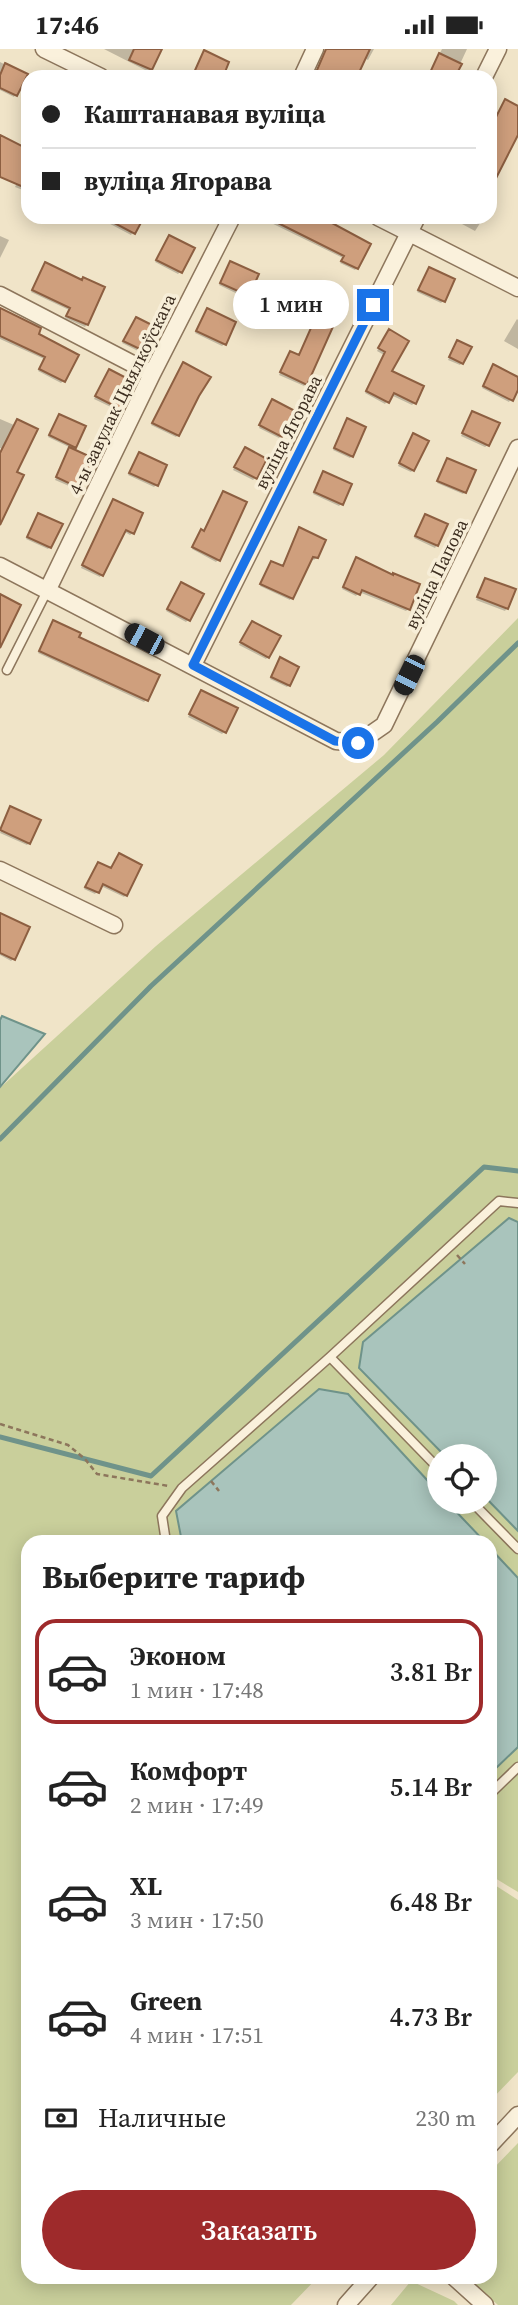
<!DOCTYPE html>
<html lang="ru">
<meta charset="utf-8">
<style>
:root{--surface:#fff;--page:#f2f2f2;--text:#222;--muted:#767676;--line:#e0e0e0;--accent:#9e2a2b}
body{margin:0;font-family:"Source Serif 4",serif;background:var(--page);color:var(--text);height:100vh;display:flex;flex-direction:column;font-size:26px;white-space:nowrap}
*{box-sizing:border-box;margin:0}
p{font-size:23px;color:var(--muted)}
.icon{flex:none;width:38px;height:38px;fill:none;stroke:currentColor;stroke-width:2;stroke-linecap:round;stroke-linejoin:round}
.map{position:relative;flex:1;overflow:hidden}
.side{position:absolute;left:21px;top:1486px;width:476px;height:749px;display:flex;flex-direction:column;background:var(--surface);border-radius:21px;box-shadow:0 4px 18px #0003}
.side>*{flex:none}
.hud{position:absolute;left:21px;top:21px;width:476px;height:154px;border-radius:21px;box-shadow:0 4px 18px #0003;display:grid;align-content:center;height:154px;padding:0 21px;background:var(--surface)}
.buttons{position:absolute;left:427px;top:1395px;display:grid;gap:14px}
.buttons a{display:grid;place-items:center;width:70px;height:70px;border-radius:50%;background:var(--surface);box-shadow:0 4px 18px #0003;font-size:35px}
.end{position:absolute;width:32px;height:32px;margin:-16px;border:9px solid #1a73e8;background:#fff;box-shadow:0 0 0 4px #fff}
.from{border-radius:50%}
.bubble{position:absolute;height:49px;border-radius:24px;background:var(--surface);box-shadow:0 4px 18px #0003;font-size:23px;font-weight:600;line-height:49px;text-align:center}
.car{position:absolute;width:21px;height:42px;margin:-21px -10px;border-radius:9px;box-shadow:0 0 5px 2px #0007;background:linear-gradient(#222 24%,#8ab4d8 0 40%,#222 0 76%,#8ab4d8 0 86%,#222 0)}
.hud b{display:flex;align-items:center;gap:24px;height:66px;font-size:26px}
.hud b+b{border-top:2px solid var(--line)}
.hud i{width:18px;height:18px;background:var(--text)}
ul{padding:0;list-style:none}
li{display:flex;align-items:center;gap:21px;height:105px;margin:0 14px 10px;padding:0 7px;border:4px solid transparent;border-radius:21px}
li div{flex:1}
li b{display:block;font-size:26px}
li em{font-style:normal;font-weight:600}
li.selected{border-color:var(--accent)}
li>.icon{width:63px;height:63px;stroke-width:1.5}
h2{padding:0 21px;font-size:32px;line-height:84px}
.pay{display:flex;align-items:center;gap:18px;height:77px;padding:0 21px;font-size:26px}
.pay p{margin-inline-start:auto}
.cta{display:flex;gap:14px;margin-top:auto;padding:14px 21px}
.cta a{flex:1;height:80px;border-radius:42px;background:var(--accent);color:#fff;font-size:28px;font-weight:600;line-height:80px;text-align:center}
.status{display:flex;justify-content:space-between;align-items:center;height:49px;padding:0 35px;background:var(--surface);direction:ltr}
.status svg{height:19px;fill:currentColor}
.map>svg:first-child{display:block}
.green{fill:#c9cf9b;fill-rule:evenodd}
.water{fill:#a9c4bc;stroke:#6f938a;stroke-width:2}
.shadow{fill:#0003}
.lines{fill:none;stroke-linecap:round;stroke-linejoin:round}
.stream{stroke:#6f938a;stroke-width:5}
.building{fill:#cf9f7d;stroke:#8d5f41;stroke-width:2}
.service-casing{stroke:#8d765c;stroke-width:11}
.minor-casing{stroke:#8d765c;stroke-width:19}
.path{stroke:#8d765c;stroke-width:2.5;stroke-dasharray:5 3.5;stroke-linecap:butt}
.service{stroke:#faf1dc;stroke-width:8}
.minor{stroke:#faf1dc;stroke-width:16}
.route{stroke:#1a73e8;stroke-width:9}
.labels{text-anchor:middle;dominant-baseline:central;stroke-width:7;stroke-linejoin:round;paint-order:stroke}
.street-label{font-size:18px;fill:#3d2e20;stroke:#f7eed8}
</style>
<div class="status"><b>17:46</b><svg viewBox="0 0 49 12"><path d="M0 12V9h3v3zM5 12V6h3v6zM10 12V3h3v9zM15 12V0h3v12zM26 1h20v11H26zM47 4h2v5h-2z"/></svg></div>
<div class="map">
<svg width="518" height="2256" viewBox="0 0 518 2256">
<rect width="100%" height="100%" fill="#f0e4c8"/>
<path class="green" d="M 518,569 L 518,1843 L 490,1826 L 490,1493 L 28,1493 L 28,2228 L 318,2228 L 291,2256 L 0,2256 L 0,1039 L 156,897 L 384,706 ZM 439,1407 L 485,1407 L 485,1452 L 439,1452 Z
M 490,1833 L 518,1851 L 518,2023 L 490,2052 Z
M 518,2094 L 518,2256 L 498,2256 L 466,2228 L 490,2228 L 490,2123 Z
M 411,2232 L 454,2252 L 458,2256 L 391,2256 Z"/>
<path class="water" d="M 2,967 L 45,985 L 0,1038 L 0,971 Z
M 509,1169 L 518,1173 L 518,1482 L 485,1448 L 485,1407 L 445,1407 L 359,1319 L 363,1293 Z
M 319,1340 L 348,1345 L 439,1444 L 439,1452 L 447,1453 L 485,1493 L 182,1493 L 176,1462 Z
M 490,1499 L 518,1529 L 518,1698 L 490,1725 Z"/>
<path class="shadow" d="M 104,0 L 160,0 L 149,23 Z
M 331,0 L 374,0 L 368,11 L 364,9 L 355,28 L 314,28 L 321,11 Z
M 442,0 L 467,0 L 454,28 L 428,28 Z
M 0,13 L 25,26 L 14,48 L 0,41 Z
M 256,23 L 266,28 L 252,28 Z
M 0,88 L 28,108 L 28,143 L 15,138 L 17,134 L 0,126 Z
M 82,168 L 94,168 L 91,172 Z
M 97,168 L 142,168 L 131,186 Z
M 259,168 L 315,168 L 357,219 L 355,221 L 340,214 L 343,209 Z
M 449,168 L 484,168 L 475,182 Z
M 0,187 L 9,191 L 0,209 Z
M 169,188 L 180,223 L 178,225 L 155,213 Z
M 45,215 L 81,232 L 87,275 L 85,278 L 65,269 L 69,261 L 31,243 Z
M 228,216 L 248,246 L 246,249 L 219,236 Z
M 429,220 L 443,252 L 441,254 L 417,243 Z
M 205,264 L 225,294 L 222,297 L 195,284 Z
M 136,270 L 144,302 L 142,304 L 122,294 Z
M 517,270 L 518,271 L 518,300 L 504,292 Z
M 0,272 L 36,285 L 63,332 L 61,334 L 38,322 L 44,310 L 0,290 Z
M 387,284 L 390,323 L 414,354 L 412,356 L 391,346 L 385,355 L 365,344 L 384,306 L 377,302 Z
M 457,293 L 462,314 L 460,316 L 448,311 Z
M 288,306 L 306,335 L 304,337 L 279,326 Z
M 181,317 L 178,386 L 176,388 L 151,376 Z
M 492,320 L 518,329 L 518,337 L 509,353 L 482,339 Z
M 107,324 L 119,359 L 117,361 L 94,350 Z
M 270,355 L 281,387 L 279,389 L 259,379 Z
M 472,364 L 488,396 L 485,398 L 461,387 Z
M 57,369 L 74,398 L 71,401 L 78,438 L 76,440 L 55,431 L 71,399 L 48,388 Z
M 0,370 L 14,376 L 17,372 L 15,423 L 0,472 L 0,415 L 2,400 L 0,399 Z
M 347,372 L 352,407 L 350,409 L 333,401 Z
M 413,386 L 413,421 L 411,423 L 398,417 Z
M 243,402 L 255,429 L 253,431 L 233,421 Z
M 137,407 L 156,436 L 154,438 L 128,426 Z
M 445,413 L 465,443 L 463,445 L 437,434 Z
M 321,427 L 341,455 L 339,457 L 313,445 Z
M 111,454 L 133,484 L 130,486 L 123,482 L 100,528 L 81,519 Z
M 38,466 L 50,498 L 48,500 L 26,490 Z
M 425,467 L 437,496 L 435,499 L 414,489 Z
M 299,480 L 317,508 L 314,511 L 311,509 L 290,551 L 260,537 L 270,516 L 282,519 Z
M 204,484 L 218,511 L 216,513 L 192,500 L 199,485 Z
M 355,513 L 408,560 L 406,562 L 359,543 L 356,547 L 342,540 Z
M 485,531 L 507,559 L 505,562 L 476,551 Z
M 181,535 L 188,571 L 186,573 L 166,562 Z
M 51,576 L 77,589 L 146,651 L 144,653 L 38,604 Z
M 250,576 L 268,608 L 266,610 L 239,596 Z
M 278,613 L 289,636 L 287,638 L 270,630 Z
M 201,643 L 224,683 L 222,685 L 188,668 Z
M 8,762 L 29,794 L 27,796 L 0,784 Z
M 98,815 L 126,846 L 124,848 L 101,837 L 95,845 L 84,840 Z
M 0,869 L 13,910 L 11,912 L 0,906 Z"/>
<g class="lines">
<path class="stream" d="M 0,1090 L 151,937 L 437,673 L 518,594
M 0,1388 L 151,1427 L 484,1118 L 518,1122"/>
</g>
<path class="building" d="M 134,0 L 162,0 L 152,21 L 129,11 Z
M 326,0 L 370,0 L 357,28 L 314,28 Z
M 204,1 L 229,13 L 223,28 L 192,28 Z
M 439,4 L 462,15 L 455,28 L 428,28 Z
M 5,14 L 28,25 L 17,47 L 0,39 L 0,26 Z
M 505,50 L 518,57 L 518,86 L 490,141 L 490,80 Z
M 0,86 L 28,100 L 28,140 L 0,128 Z
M 103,168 L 144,168 L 135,185 Z
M 266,168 L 321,168 L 371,195 L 358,220 L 341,212 L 344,207 Z
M 169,186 L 195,199 L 182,224 L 156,211 Z
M 230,212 L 259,225 L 249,247 L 220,234 Z
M 45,213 L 82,231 L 83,228 L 105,238 L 88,276 L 66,267 L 70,259 L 32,241 Z
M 429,218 L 455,230 L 445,253 L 418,241 Z
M 0,259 L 41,279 L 39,285 L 79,306 L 65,333 L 39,320 L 45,308 L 0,287 Z
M 207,259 L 236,273 L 226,296 L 196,282 Z
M 318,263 L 336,271 L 307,336 L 280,323 L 290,302 L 299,306 Z
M 136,268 L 158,279 L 146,303 L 123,292 Z
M 389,280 L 409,292 L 392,322 L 424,337 L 416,355 L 394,344 L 389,354 L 366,342 L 385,303 L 378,299 Z
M 457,291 L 472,298 L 463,315 L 449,308 Z
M 183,313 L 211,328 L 199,347 L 179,387 L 152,374 Z
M 493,315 L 518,328 L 518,341 L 513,352 L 483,337 Z
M 109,320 L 134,333 L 120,360 L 95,347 Z
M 272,350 L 295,362 L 282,388 L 259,376 Z
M 472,362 L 500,374 L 489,397 L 462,384 Z
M 59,365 L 86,377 L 76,399 L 49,386 Z
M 347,369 L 366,378 L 353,408 L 334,399 Z
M 17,370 L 38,380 L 17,423 L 24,426 L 0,476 L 0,404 Z
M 413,384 L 429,392 L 414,422 L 399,414 Z
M 69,398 L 93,409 L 79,439 L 56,428 Z
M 245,398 L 267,410 L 257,430 L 234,418 Z
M 139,403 L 167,416 L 158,437 L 129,424 Z
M 447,409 L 476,421 L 466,444 L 437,432 Z
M 323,422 L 352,435 L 343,456 L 314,443 Z
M 223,442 L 247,453 L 220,512 L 192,498 L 201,480 L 204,482 Z
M 113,450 L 143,464 L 134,485 L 126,481 L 103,527 L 82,516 Z
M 38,464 L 63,475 L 51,499 L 27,488 Z
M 425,465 L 448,475 L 438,497 L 415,487 Z
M 299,478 L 326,491 L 318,509 L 313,508 L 293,550 L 260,535 L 271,512 L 283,517 Z
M 356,508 L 393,526 L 393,524 L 420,535 L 410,561 L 362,541 L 360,546 L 343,538 Z
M 485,529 L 516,540 L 508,560 L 477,548 Z
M 181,533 L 204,545 L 190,572 L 167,560 Z
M 0,545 L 21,556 L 0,599 Z
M 53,571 L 81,584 L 79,588 L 160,626 L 148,652 L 39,602 Z
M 252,572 L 281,587 L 269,609 L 240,593 Z
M 280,608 L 299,618 L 290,637 L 271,628 Z
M 201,641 L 238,659 L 226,684 L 189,665 Z
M 10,757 L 41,771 L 30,795 L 0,781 Z
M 119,804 L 142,816 L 127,847 L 103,835 L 99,844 L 85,838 L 98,813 L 111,819 Z
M 0,864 L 30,878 L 15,911 L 0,904 Z"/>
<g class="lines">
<g class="service-casing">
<path id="service" d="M 7,621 L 48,540
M 330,1308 L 439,1420
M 471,1452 L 518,1500
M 166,1493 L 162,1467 L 182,1439 L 330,1308 L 499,1152 L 518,1154
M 490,1745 L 518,1718"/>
</g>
<g class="minor-casing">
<path id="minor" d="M 44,0 L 101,28
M 302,28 L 315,0
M 484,28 L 498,0
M 378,168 L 518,239
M 0,246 L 152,325
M 0,517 L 336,692 L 358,694 L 384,676 L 518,399
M 48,540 L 152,325 L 232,168
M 193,616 L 417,168
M 0,821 L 114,876
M 490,2096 L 518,2066
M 454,2228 L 485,2256
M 346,2256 L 371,2228"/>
</g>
<path class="path" d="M 457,1206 L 465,1215
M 0,1375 L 68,1396 L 85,1410 L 97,1425 L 169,1437
M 211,1432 L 219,1442"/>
<use href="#service" class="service"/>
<use href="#minor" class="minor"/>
</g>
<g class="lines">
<path class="route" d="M 358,694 L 335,692 L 193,616 L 373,256"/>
</g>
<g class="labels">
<g class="street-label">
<text transform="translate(122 345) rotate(-64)">4-ы завулак Цыялкоўскага</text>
<text transform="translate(288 383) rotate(-63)">вуліца Ягорава</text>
<text transform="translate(436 525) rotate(-64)">вуліца Папова</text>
</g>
</g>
</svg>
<div class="buttons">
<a><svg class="icon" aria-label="locate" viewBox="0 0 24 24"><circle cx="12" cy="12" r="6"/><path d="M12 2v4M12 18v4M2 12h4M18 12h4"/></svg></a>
</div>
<i class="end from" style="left:358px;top:694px"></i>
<i class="end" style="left:373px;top:256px"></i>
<div class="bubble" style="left:233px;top:231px;width:116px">1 мин</div>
<i class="car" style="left:144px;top:590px;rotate:298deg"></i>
<i class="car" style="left:409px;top:626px;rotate:206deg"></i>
<div class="hud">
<b><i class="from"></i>Каштанавая вуліца</b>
<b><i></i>вуліца Ягорава</b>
</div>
<section class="side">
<h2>Выберите тариф</h2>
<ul>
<li class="selected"><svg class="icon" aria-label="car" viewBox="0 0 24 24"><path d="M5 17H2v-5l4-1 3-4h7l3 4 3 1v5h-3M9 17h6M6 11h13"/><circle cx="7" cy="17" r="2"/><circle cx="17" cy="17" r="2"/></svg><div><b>Эконом</b><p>1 мин · 17:48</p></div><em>3.81 Br</em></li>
<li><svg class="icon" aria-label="car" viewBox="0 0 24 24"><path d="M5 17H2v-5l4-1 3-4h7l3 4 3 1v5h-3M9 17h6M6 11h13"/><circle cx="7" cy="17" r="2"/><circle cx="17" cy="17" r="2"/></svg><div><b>Комфорт</b><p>2 мин · 17:49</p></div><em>5.14 Br</em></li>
<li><svg class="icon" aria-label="car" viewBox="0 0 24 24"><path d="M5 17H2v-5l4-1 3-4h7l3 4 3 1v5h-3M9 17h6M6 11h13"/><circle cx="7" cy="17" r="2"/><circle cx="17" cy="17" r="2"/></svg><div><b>XL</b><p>3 мин · 17:50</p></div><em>6.48 Br</em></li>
<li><svg class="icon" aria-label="car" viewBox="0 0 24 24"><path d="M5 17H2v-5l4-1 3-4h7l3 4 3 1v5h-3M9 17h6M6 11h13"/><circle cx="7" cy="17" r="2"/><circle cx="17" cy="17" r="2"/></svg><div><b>Green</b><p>4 мин · 17:51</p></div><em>4.73 Br</em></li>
</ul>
<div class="pay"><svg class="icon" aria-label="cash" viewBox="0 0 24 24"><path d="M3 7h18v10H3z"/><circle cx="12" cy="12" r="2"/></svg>Наличные<p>230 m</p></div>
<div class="cta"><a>Заказать</a></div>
</section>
</div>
